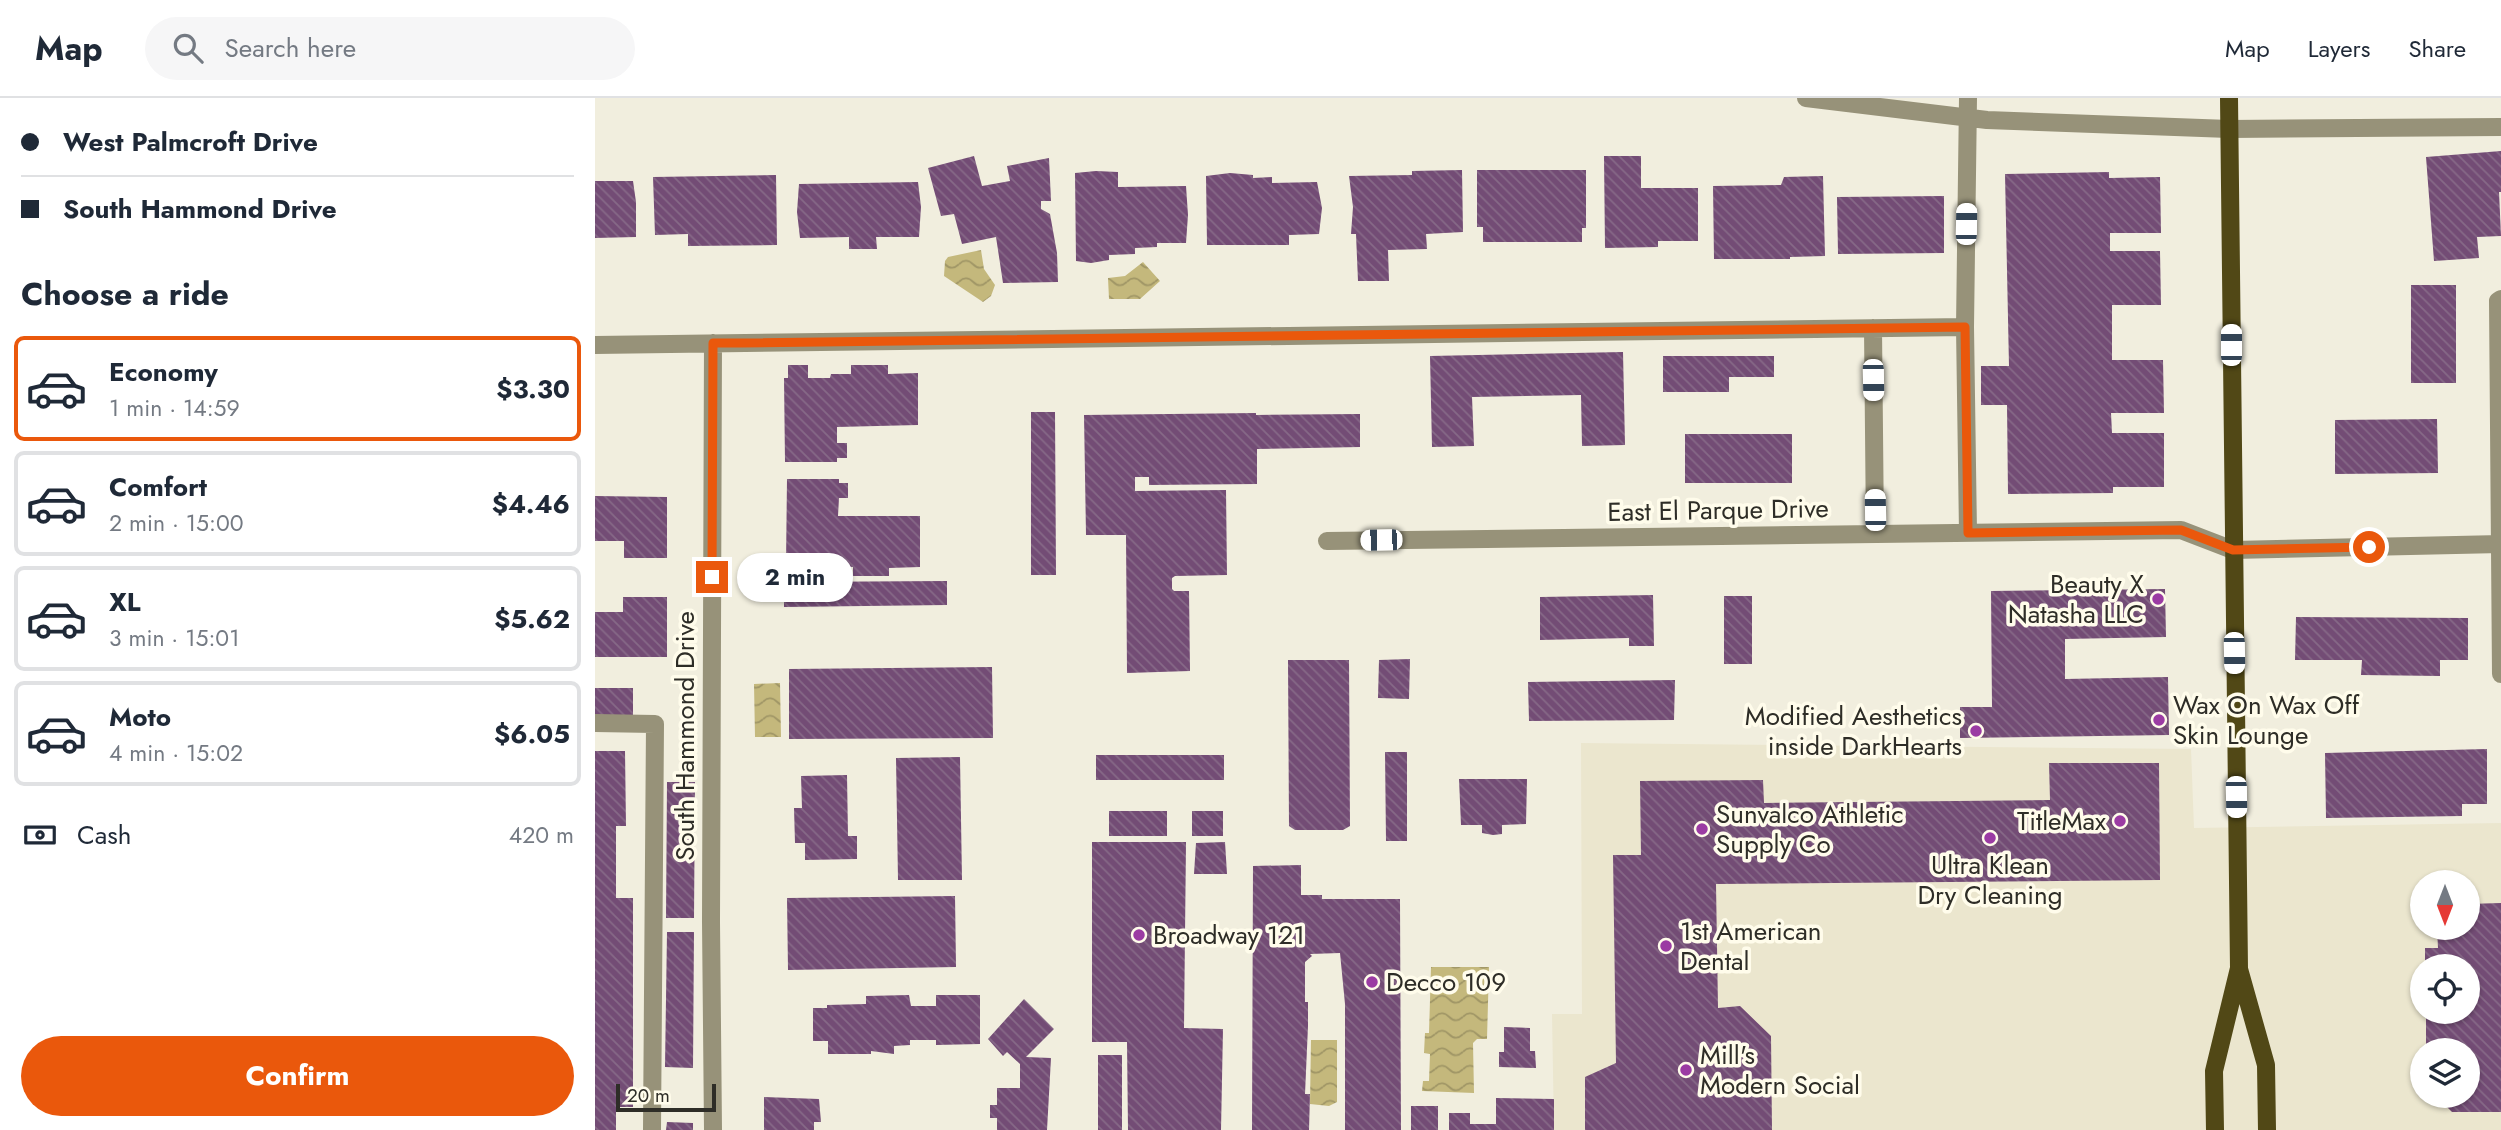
<!DOCTYPE html>
<meta charset="utf-8">
<style>
:root{--surface:#fff;--page:#f6f6f7;--text:#1f2937;--muted:#747a83;--line:#e0e1e3;--accent:#ea580c}
body{margin:0;font-family:Jost,sans-serif;background:var(--page);color:var(--text);height:100vh;display:flex;flex-direction:column;font-size:26px;white-space:nowrap}
*{box-sizing:border-box;margin:0}
p{font-size:23px;color:var(--muted)}
.icon{flex:none;width:38px;height:38px;fill:none;stroke:currentColor;stroke-width:2;stroke-linecap:round;stroke-linejoin:round}
.map{position:relative;flex:1;overflow:hidden}
.details{display:flex;flex-direction:column;background:var(--surface);width:595px}
.details>*{flex:none}
.top-card{display:grid;align-content:center;height:154px;padding:0 21px;background:var(--surface)}
.needle{width:46px;rotate:180deg}
.buttons{position:absolute;left:1815px;top:772px;display:grid;gap:14px}
.buttons a{display:grid;place-items:center;width:70px;height:70px;border-radius:50%;background:var(--surface);box-shadow:0 2px 5px #0004;font-size:35px}
.scale{position:absolute;left:21px;bottom:18px;width:100px;box-sizing:border-box;padding-left:7px;border:4px solid #2e2d27;border-top:0;font-size:19px;line-height:24px;white-space:nowrap;color:#2e2d27;-webkit-text-stroke:5px #fffceb;paint-order:stroke}
.end{position:absolute;width:32px;height:32px;margin:-16px;border:9px solid #ea580c;background:#fff;box-shadow:0 0 0 4px #fff}
.from{border-radius:50%}
.bubble{position:absolute;height:49px;border-radius:24px;background:var(--surface);box-shadow:0 2px 5px #0004;font-size:23px;font-weight:700;line-height:49px;text-align:center}
.car{position:absolute;width:21px;height:42px;margin:-21px -10px;border-radius:9px;box-shadow:0 0 5px 2px #0007;background:linear-gradient(#fff 24%,#345 0 40%,#fff 0 76%,#345 0 86%,#fff 0)}
.top-card b{display:flex;align-items:center;gap:24px;height:66px;font-size:26px}
.top-card b+b{border-top:2px solid var(--line)}
.top-card i{width:18px;height:18px;background:var(--text)}
ul{padding:0;list-style:none}
li{display:flex;align-items:center;gap:21px;height:105px;margin:0 14px 10px;padding:0 7px;border:4px solid var(--line);border-radius:10px}
li div{flex:1}
li b{display:block;font-size:26px}
li em{font-style:normal;font-weight:700}
li.on{border-color:var(--accent)}
li>.icon{width:63px;height:63px;stroke-width:1.5}
h2{padding:0 21px;font-size:32px;line-height:84px}
.pay{display:flex;align-items:center;gap:18px;height:77px;padding:0 21px;font-size:26px}
.pay p{margin-inline-start:auto}
.cta{display:flex;gap:14px;margin-top:auto;padding:14px 21px}
.cta a{flex:1;height:80px;border-radius:42px;background:var(--accent);color:#fff;font-size:28px;font-weight:700;line-height:80px;text-align:center}
header{display:flex;align-items:center;gap:42px;box-sizing:border-box;height:98px;padding:0 35px;background:var(--surface);border-bottom:2px solid var(--line)}
header strong{font-size:33px}
nav{display:flex;gap:38px;margin-inline-start:auto;font-size:24px}
.search{width:490px;height:63px;background:var(--page);display:flex;align-items:center;gap:18px;box-sizing:border-box;padding:0 24px;border-radius:38px;color:var(--muted);font-size:26px}
main{display:flex;flex:1;min-height:0}
.map>svg:first-child{display:block}
.built{fill:#ebe6ce;fill-rule:evenodd}
.water{fill:url(#water-waves)}
.building{fill:url(#building-back-hatch)}
.lines{fill:none;stroke-linecap:round;stroke-linejoin:round}
.minor{stroke:#979279;stroke-width:18}
.major{stroke:#514816;stroke-width:18}
.route{stroke:#ea580c;stroke-width:9}
.poi-dot{fill:#9b3ba3;stroke:#fffceb;stroke-width:2.5}
.labels{text-anchor:middle;dominant-baseline:central;stroke-width:7;stroke-linejoin:round;paint-order:stroke}
.street-label{font-size:26px;fill:#2e2d27;stroke:#fffceb}
.poi-label{font-size:26px;fill:#2e2d27;stroke:#fffceb;text-anchor:start}
</style>
<header>
<strong>Map</strong>
<div class="search"><svg class="icon" aria-label="search" viewBox="0 0 24 24"><circle cx="10" cy="10" r="6"/><path d="M15 15l6 6"/></svg>Search here</div>
<nav><a>Map</a><a>Layers</a><a>Share</a></nav>
</header>
<main>
<section class="details">
<div class="top-card">
<b><i class="from"></i>West Palmcroft Drive</b>
<b><i></i>South Hammond Drive</b>
</div>
<h2>Choose a ride</h2>
<ul>
<li class="on"><svg class="icon" aria-label="car" viewBox="0 0 24 24"><path d="M5 17H2v-5l4-1 3-4h7l3 4 3 1v5h-3M9 17h6M6 11h13"/><circle cx="7" cy="17" r="2"/><circle cx="17" cy="17" r="2"/></svg><div><b>Economy</b><p>1 min · 14:59</p></div><em>$3.30</em></li>
<li><svg class="icon" aria-label="car" viewBox="0 0 24 24"><path d="M5 17H2v-5l4-1 3-4h7l3 4 3 1v5h-3M9 17h6M6 11h13"/><circle cx="7" cy="17" r="2"/><circle cx="17" cy="17" r="2"/></svg><div><b>Comfort</b><p>2 min · 15:00</p></div><em>$4.46</em></li>
<li><svg class="icon" aria-label="car" viewBox="0 0 24 24"><path d="M5 17H2v-5l4-1 3-4h7l3 4 3 1v5h-3M9 17h6M6 11h13"/><circle cx="7" cy="17" r="2"/><circle cx="17" cy="17" r="2"/></svg><div><b>XL</b><p>3 min · 15:01</p></div><em>$5.62</em></li>
<li><svg class="icon" aria-label="car" viewBox="0 0 24 24"><path d="M5 17H2v-5l4-1 3-4h7l3 4 3 1v5h-3M9 17h6M6 11h13"/><circle cx="7" cy="17" r="2"/><circle cx="17" cy="17" r="2"/></svg><div><b>Moto</b><p>4 min · 15:02</p></div><em>$6.05</em></li>
</ul>
<div class="pay"><svg class="icon" aria-label="cash" viewBox="0 0 24 24"><path d="M3 7h18v10H3z"/><circle cx="12" cy="12" r="2"/></svg>Cash<p>420 m</p></div>
<div class="cta"><a>Confirm</a></div>
</section>
<div class="map">
<svg width="1906" height="1032" viewBox="0 0 1906 1032">
<defs>
<pattern id="water-waves" width="16" height="10" patternUnits="userSpaceOnUse" patternTransform="scale(1.75)"><rect width="16" height="10" fill="#c4b87c"/><path d="M0 5q4-4 8 0t8 0" fill="none" stroke="#a09666"/></pattern>
<pattern id="building-back-hatch" width="6" height="6" patternUnits="userSpaceOnUse" patternTransform="scale(1.75)"><rect width="6" height="6" fill="#734c75"/><path d="M-1 5l2 2M0 0l6 6M5-1l2 2" fill="none" stroke="#866987"/></pattern>
</defs>
<rect width="100%" height="100%" fill="#f1eede"/>
<path class="built" d="M 986,645 L 1596,651 L 1599,730 L 1906,725 L 1906,1032 L 959,1032 L 957,916 L 987,916 ZM 1827,784 L 1872,784 L 1872,830 L 1827,830 ZM 1827,868 L 1872,868 L 1872,914 L 1827,914 ZM 1827,952 L 1872,952 L 1872,998 L 1827,998 Z"/>
<path class="water" d="M 386,152 L 389,171 L 400,187 L 396,198 L 388,204 L 349,178 L 350,163 L 353,159 Z
M 548,164 L 565,183 L 545,201 L 514,201 L 513,180 L 530,178 Z
M 185,585 L 186,639 L 160,639 L 159,586 Z
M 836,869 L 894,869 L 892,941 L 882,941 L 878,945 L 879,995 L 827,993 L 828,983 L 834,983 L 835,956 L 829,955 L 830,935 L 834,935 Z
M 716,942 L 742,942 L 742,1004 L 734,1008 L 715,1006 Z"/>
<path class="building" d="M 1906,53 L 1906,94 L 1904,94 L 1906,138 L 1882,139 L 1884,160 L 1839,163 L 1831,59 Z
M 379,58 L 387,88 L 415,83 L 412,68 L 454,60 L 456,103 L 446,103 L 446,111 L 455,116 L 462,155 L 463,184 L 408,185 L 401,139 L 367,146 L 359,116 L 346,118 L 333,70 Z
M 1009,58 L 1046,58 L 1046,90 L 1103,90 L 1103,143 L 1063,143 L 1063,149 L 1010,150 Z
M 867,72 L 868,134 L 831,136 L 832,151 L 793,152 L 794,183 L 763,183 L 761,136 L 756,136 L 758,109 L 754,78 L 817,77 L 817,73 Z
M 882,72 L 991,72 L 991,130 L 987,130 L 987,144 L 888,144 L 888,129 L 882,129 Z
M 501,73 L 523,74 L 523,89 L 591,88 L 593,117 L 591,145 L 562,145 L 562,149 L 540,150 L 540,156 L 514,157 L 514,162 L 496,165 L 481,163 L 480,75 Z
M 1514,74 L 1514,80 L 1565,79 L 1566,135 L 1515,135 L 1515,153 L 1565,153 L 1566,207 L 1517,207 L 1517,262 L 1568,262 L 1569,315 L 1516,315 L 1517,335 L 1569,335 L 1569,389 L 1518,389 L 1518,395 L 1413,396 L 1412,307 L 1386,307 L 1386,268 L 1414,268 L 1410,76 Z
M 635,75 L 658,77 L 658,80 L 677,79 L 677,85 L 722,84 L 727,110 L 724,136 L 694,137 L 694,147 L 612,147 L 611,78 Z
M 181,77 L 182,147 L 93,148 L 93,136 L 60,137 L 58,79 Z
M 1228,78 L 1230,158 L 1195,159 L 1195,161 L 1119,161 L 1118,88 L 1186,87 L 1189,79 Z
M 0,83 L 38,83 L 41,104 L 41,139 L 0,140 Z
M 323,84 L 326,109 L 324,139 L 281,139 L 282,151 L 254,151 L 254,139 L 205,140 L 202,114 L 204,86 Z
M 1349,98 L 1349,155 L 1243,156 L 1242,99 Z
M 1816,187 L 1861,187 L 1861,285 L 1816,285 Z
M 1028,254 L 1030,347 L 987,348 L 986,297 L 877,299 L 879,348 L 837,349 L 835,258 Z
M 1068,258 L 1179,258 L 1179,279 L 1134,279 L 1134,294 L 1068,294 Z
M 193,267 L 213,267 L 213,280 L 235,280 L 236,276 L 256,276 L 256,267 L 293,267 L 293,276 L 323,275 L 323,327 L 242,329 L 242,345 L 252,345 L 252,360 L 242,360 L 242,364 L 190,364 L 189,280 L 193,280 Z
M 436,314 L 460,314 L 461,477 L 436,477 Z
M 661,315 L 661,317 L 765,316 L 765,349 L 662,351 L 662,386 L 554,387 L 554,379 L 540,379 L 540,393 L 631,392 L 632,477 L 580,478 L 577,480 L 577,491 L 579,493 L 594,493 L 595,573 L 532,575 L 531,437 L 491,437 L 489,317 Z
M 1842,321 L 1843,375 L 1740,376 L 1740,322 Z
M 1090,336 L 1197,336 L 1197,385 L 1090,385 Z
M 192,381 L 244,381 L 244,385 L 253,385 L 253,400 L 244,400 L 243,418 L 325,418 L 325,469 L 294,470 L 294,478 L 258,478 L 258,469 L 214,466 L 214,480 L 195,480 L 194,466 L 191,466 Z
M 0,398 L 72,399 L 72,460 L 29,460 L 29,443 L 0,443 Z
M 352,483 L 352,507 L 189,509 L 189,484 Z
M 1570,491 L 1571,539 L 1470,541 L 1470,581 L 1573,579 L 1574,637 L 1365,640 L 1365,609 L 1397,609 L 1396,493 Z
M 1058,497 L 1059,548 L 1034,548 L 1034,540 L 945,542 L 945,499 Z
M 1129,498 L 1157,498 L 1157,566 L 1129,566 Z
M 28,499 L 72,499 L 72,559 L 0,559 L 0,514 L 28,514 Z
M 1701,519 L 1873,520 L 1873,562 L 1845,562 L 1845,578 L 1766,577 L 1767,562 L 1700,562 Z
M 815,561 L 814,601 L 783,600 L 784,562 Z
M 693,562 L 754,562 L 755,728 L 748,732 L 700,732 L 694,728 Z
M 397,569 L 398,640 L 194,641 L 194,571 Z
M 1080,582 L 1079,622 L 934,623 L 933,584 Z
M 0,590 L 38,590 L 38,617 L 0,617 Z
M 1892,651 L 1892,706 L 1867,706 L 1867,718 L 1731,720 L 1730,655 Z
M 0,653 L 30,653 L 31,728 L 21,728 L 21,800 L 38,800 L 38,1009 L 21,1009 L 21,1032 L 0,1032 Z
M 790,654 L 812,654 L 812,743 L 791,743 Z
M 501,657 L 629,657 L 629,682 L 501,682 Z
M 365,659 L 367,782 L 303,782 L 301,660 Z
M 1454,665 L 1564,665 L 1565,782 L 1121,786 L 1123,910 L 1145,908 L 1176,938 L 1177,1032 L 990,1032 L 990,979 L 1021,965 L 1018,757 L 1046,757 L 1045,683 L 1168,682 L 1169,705 L 1455,702 Z
M 252,677 L 253,738 L 262,738 L 262,761 L 210,762 L 210,745 L 200,745 L 199,710 L 207,710 L 206,678 Z
M 864,681 L 932,681 L 931,726 L 907,727 L 907,736 L 898,737 L 887,735 L 887,727 L 866,727 Z
M 72,684 L 100,684 L 99,820 L 71,820 Z
M 514,713 L 572,713 L 572,738 L 514,738 Z
M 597,713 L 628,713 L 628,738 L 597,738 Z
M 497,744 L 591,744 L 589,930 L 628,931 L 626,1032 L 533,1032 L 532,944 L 497,944 Z
M 630,744 L 632,776 L 599,776 L 601,745 Z
M 706,767 L 706,797 L 727,797 L 727,801 L 805,801 L 806,1032 L 750,1032 L 750,906 L 745,855 L 715,856 L 717,858 L 710,864 L 710,904 L 713,904 L 713,928 L 710,996 L 715,996 L 714,1032 L 657,1032 L 658,768 Z
M 360,798 L 361,869 L 193,872 L 192,800 Z
M 1906,805 L 1906,1014 L 1857,1014 L 1841,998 L 1872,998 L 1872,952 L 1831,952 L 1831,914 L 1872,914 L 1872,868 L 1830,868 L 1830,850 L 1843,850 L 1842,830 L 1872,830 L 1872,806 Z
M 72,834 L 99,834 L 98,970 L 70,969 Z
M 314,897 L 316,908 L 341,908 L 341,897 L 385,897 L 385,946 L 341,947 L 341,942 L 315,942 L 315,947 L 299,948 L 299,956 L 276,953 L 276,956 L 233,956 L 233,943 L 218,943 L 218,910 L 232,910 L 232,907 L 271,906 L 271,898 Z
M 429,901 L 459,931 L 431,959 L 456,960 L 452,1032 L 402,1032 L 402,1020 L 395,1020 L 395,1007 L 402,1007 L 402,990 L 425,990 L 425,966 L 412,954 L 408,958 L 393,941 Z
M 909,929 L 935,930 L 935,953 L 940,953 L 941,970 L 904,969 L 904,954 L 909,954 Z
M 503,957 L 527,957 L 527,1032 L 503,1032 Z
M 169,999 L 224,1001 L 226,1024 L 219,1024 L 219,1032 L 169,1032 Z
M 901,1000 L 959,1001 L 959,1032 L 854,1032 L 854,1015 L 875,1015 L 875,1026 L 901,1026 Z
M 816,1008 L 843,1008 L 843,1032 L 816,1032 Z
M 72,1024 L 98,1025 L 98,1032 L 71,1032 Z"/>
<g class="lines">
<path class="minor" d="M 1211,0 L 1392,22 L 1634,31 L 1906,29
M 1906,201 L 1903,203 L 1906,576
M 1370,229 L 1373,435
M 1278,230 L 1280,436
M 0,247 L 1370,229 L 1373,0
M 732,443 L 1586,432 L 1638,452 L 1906,446
M 0,625 L 60,626 L 57,1032
M 118,1032 L 116,824 L 118,245"/>
<path class="major" d="M 1644,871 L 1671,967 L 1672,1032
M 1620,1032 L 1619,973 L 1644,870 L 1634,0"/>
</g>
<g class="lines">
<path class="route" d="M 117,479 L 118,245 L 146,245 L 1370,229 L 1373,435 L 1586,432 L 1638,452 L 1774,449"/>
</g>
<g class="poi-dot">
<circle cx="1563" cy="501" r="7"/>
<circle cx="1564" cy="622" r="7"/>
<circle cx="1381" cy="633" r="7"/>
<circle cx="1525" cy="723" r="7"/>
<circle cx="1107" cy="731" r="7"/>
<circle cx="1395" cy="740" r="7"/>
<circle cx="544" cy="837" r="7"/>
<circle cx="1071" cy="848" r="7"/>
<circle cx="777" cy="884" r="7"/>
<circle cx="1091" cy="972" r="7"/>
</g>
<g class="labels">
<g class="street-label">
<text transform="translate(1123 412) rotate(-1)">East El Parque Drive</text>
<text transform="translate(90 638) rotate(-90)">South Hammond Drive</text>
</g>
<g class="poi-label">
<text x="1549" y="486" text-anchor="end">Beauty X<tspan x="1549" dy="30">Natasha LLC</tspan></text>
<text x="1578" y="607">Wax On Wax Off<tspan x="1578" dy="30">Skin Lounge</tspan></text>
<text x="1367" y="618" text-anchor="end">Modified Aesthetics<tspan x="1367" dy="30">inside DarkHearts</tspan></text>
<text x="1121" y="716">Sunvalco Athletic<tspan x="1121" dy="30">Supply Co</tspan></text>
<text x="1511" y="723" text-anchor="end">TitleMax</text>
<text x="1395" y="767" text-anchor="middle">Ultra Klean<tspan x="1395" dy="30">Dry Cleaning</tspan></text>
<text x="1085" y="833">1st American<tspan x="1085" dy="30">Dental</tspan></text>
<text x="558" y="837">Broadway 121</text>
<text x="791" y="884">Decco 109</text>
<text x="1105" y="957">Mill's<tspan x="1105" dy="30">Modern Social</tspan></text>
</g>
</g>
</svg>
<div class="buttons">
<a><svg class="needle" viewBox="-14 -14 28 28"><path d="M0-13l5 13h-10z" fill="#e53935"/><path d="M0 13l5-13h-10z" fill="#747a83"/></svg></a>
<a><svg class="icon" aria-label="locate" viewBox="0 0 24 24"><circle cx="12" cy="12" r="6"/><path d="M12 2v4M12 18v4M2 12h4M18 12h4"/></svg></a>
<a><svg class="icon" aria-label="layers" viewBox="0 0 24 24"><path d="M12 4l9 5-9 5-9-5zM3 14l9 5 9-5"/></svg></a>
</div>
<div class="scale">20 m</div>
<i class="end from" style="left:1774px;top:449px"></i>
<i class="end" style="left:117px;top:479px"></i>
<div class="bubble" style="left:142px;top:455px;width:116px">2 min</div>
<i class="car" style="left:1371px;top:126px;rotate:1deg"></i>
<i class="car" style="left:1636px;top:247px;rotate:0deg"></i>
<i class="car" style="left:1278px;top:282px;rotate:179deg"></i>
<i class="car" style="left:1280px;top:412px;rotate:359deg"></i>
<i class="car" style="left:786px;top:442px;rotate:269deg"></i>
<i class="car" style="left:1639px;top:555px;rotate:179deg"></i>
<i class="car" style="left:1641px;top:699px;rotate:179deg"></i>
</div>
</main>
